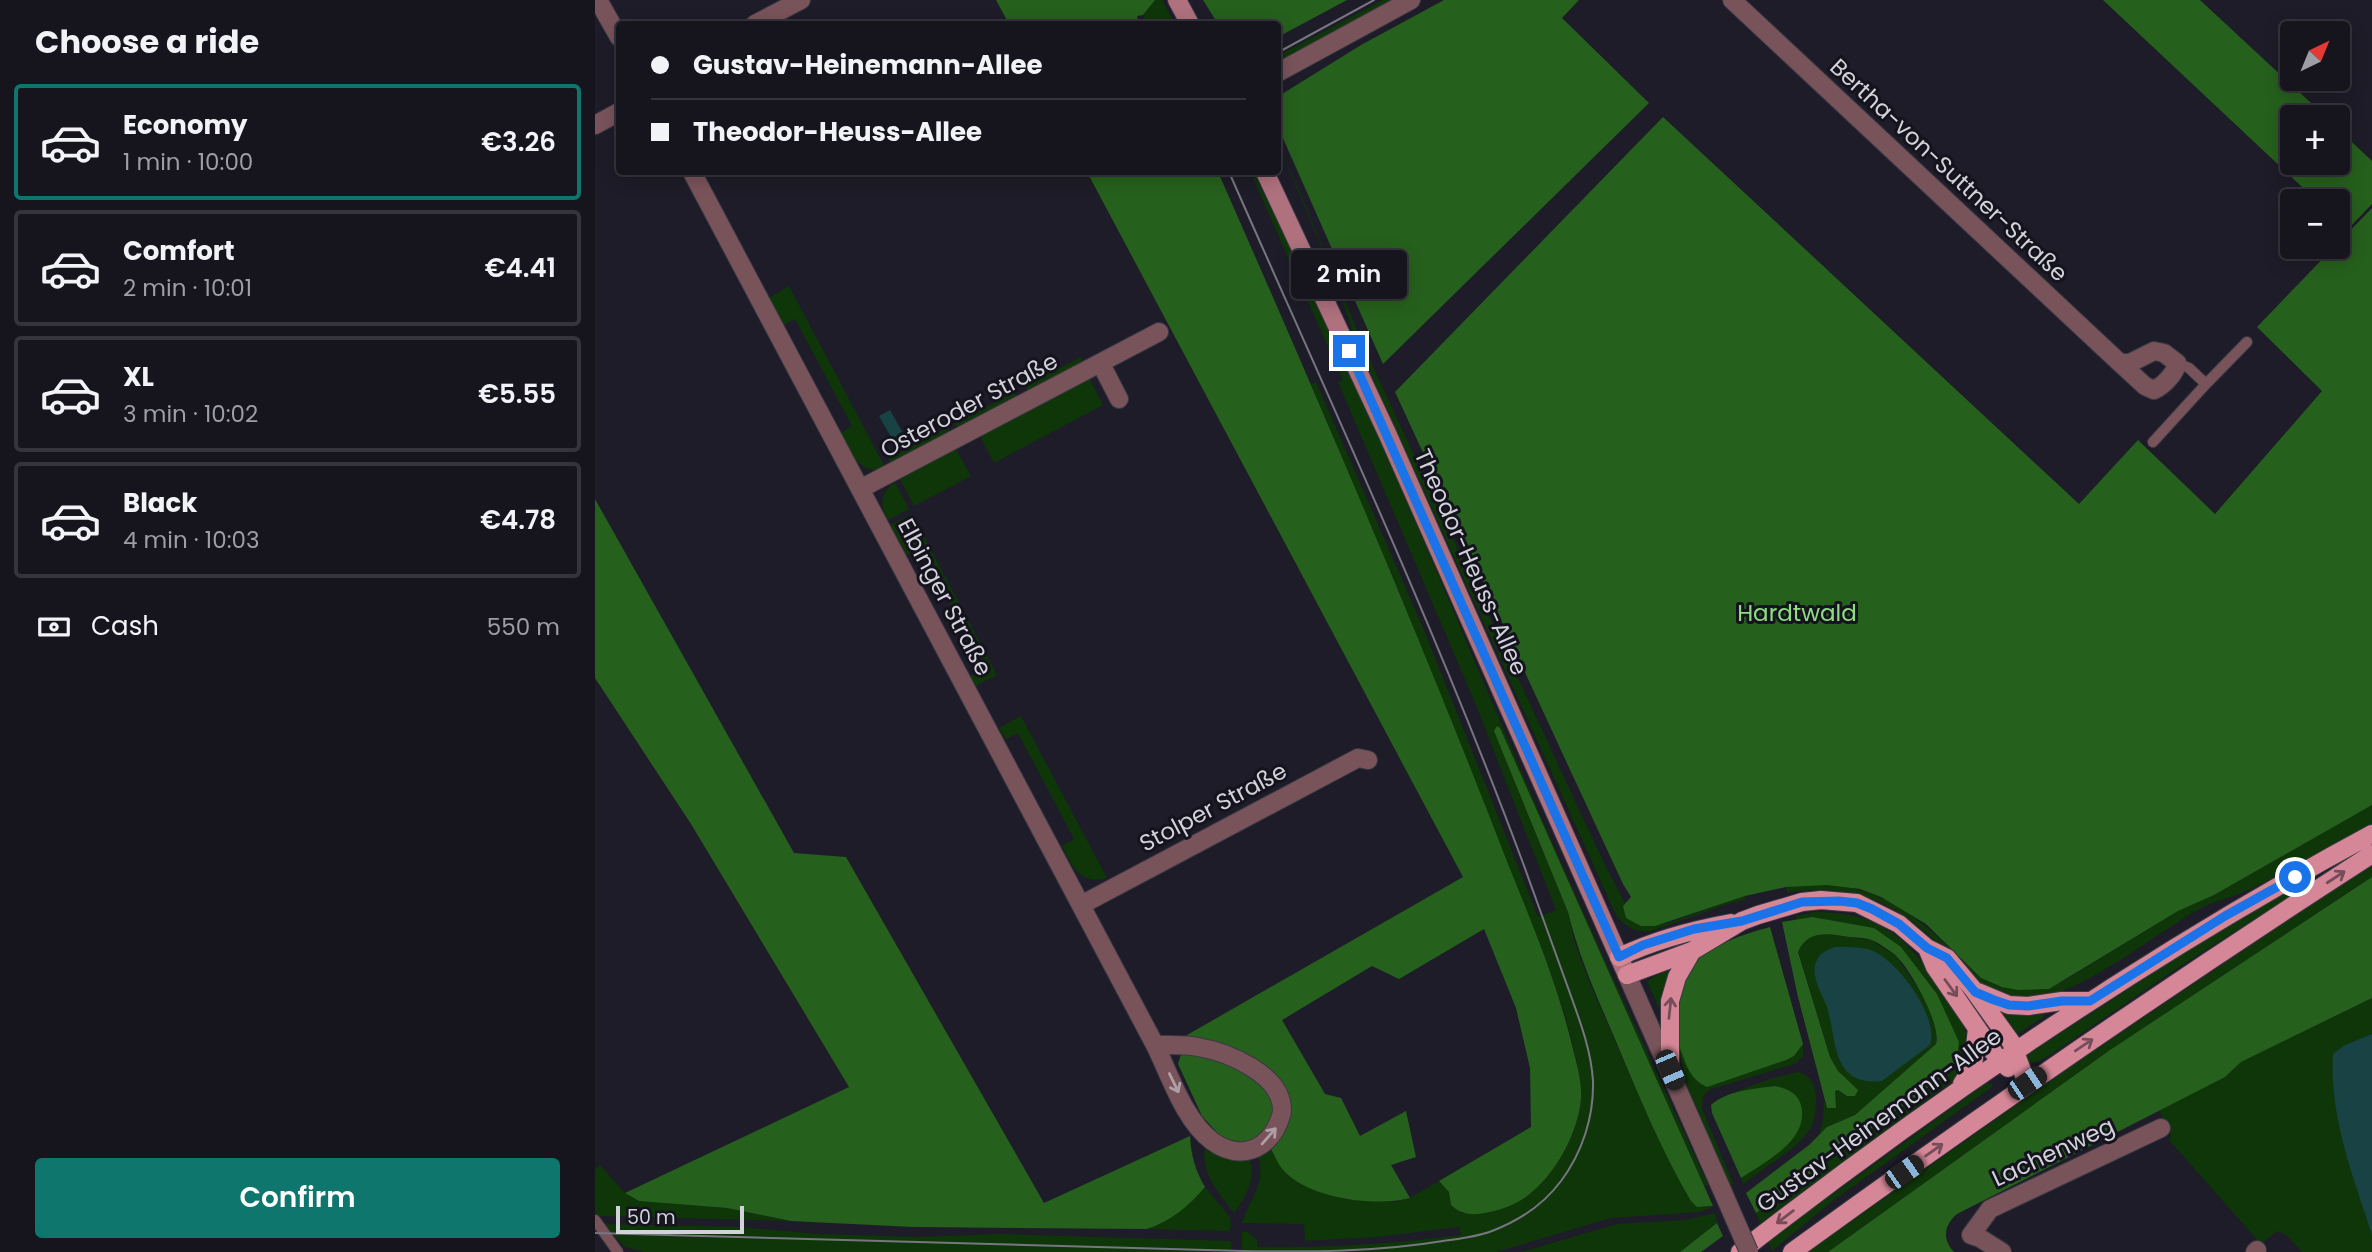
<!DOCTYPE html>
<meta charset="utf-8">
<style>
:root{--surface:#16151e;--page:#23222b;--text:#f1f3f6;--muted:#9e9fa4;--line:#35343c;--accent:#0f766e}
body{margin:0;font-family:Poppins,sans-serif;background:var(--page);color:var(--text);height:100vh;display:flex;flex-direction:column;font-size:26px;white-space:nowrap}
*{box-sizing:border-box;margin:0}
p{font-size:23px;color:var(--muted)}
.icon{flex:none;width:38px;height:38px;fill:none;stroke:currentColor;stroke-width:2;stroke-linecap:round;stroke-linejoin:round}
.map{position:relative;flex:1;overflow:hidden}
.drawer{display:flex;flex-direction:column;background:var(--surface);width:595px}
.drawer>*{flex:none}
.top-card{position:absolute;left:21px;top:21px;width:665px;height:154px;border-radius:7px;box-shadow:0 4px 18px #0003,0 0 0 2px var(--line);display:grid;align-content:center;height:154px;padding:0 35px;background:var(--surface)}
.needle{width:46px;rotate:43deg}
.tools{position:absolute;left:1685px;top:21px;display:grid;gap:14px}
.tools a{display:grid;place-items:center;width:70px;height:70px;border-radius:7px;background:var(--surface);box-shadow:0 4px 18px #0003,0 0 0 2px var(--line);font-size:35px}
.scale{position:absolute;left:21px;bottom:18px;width:128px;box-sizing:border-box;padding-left:7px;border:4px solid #d2d2da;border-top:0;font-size:19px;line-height:24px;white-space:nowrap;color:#d2d2da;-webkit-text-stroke:5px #14131e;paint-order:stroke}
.end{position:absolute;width:32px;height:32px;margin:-16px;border:9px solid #1a73e8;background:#fff;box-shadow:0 0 0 4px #fff}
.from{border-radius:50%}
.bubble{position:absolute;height:49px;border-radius:7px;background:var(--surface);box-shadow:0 4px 18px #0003,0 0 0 2px var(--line);font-size:23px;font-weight:600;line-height:49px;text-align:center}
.car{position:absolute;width:21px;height:42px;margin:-21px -10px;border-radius:9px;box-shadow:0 0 5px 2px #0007;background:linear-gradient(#222 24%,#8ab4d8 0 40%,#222 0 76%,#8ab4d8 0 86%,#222 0)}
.top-card b{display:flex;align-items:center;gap:24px;height:66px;font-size:26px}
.top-card b+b{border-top:2px solid var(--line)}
.top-card i{width:18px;height:18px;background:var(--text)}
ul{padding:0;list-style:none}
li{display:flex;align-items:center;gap:21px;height:116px;margin:0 14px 10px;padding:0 21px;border:4px solid var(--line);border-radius:7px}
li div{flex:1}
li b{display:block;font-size:26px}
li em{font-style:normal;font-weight:600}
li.on{border-color:var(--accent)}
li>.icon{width:63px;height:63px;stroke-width:1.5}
h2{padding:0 35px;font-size:32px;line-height:84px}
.pay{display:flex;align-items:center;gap:18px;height:77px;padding:0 35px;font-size:26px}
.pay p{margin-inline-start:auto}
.primary-button{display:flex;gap:14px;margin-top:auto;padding:14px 35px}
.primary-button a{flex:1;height:80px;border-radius:7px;background:var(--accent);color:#fff;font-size:28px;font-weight:600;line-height:80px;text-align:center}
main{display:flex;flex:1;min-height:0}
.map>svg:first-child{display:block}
.green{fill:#0f3609}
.forest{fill:#26601d}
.water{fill:#184243}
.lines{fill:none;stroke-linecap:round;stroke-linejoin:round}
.service-casing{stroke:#3a3944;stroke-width:12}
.minor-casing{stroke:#3a3944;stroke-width:20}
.tertiary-casing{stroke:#3a3944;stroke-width:20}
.secondary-casing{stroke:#3a3944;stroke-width:20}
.primary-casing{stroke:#3a3944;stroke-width:20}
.service{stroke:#79535a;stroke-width:10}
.minor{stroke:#79535a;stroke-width:18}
.tertiary{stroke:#79535a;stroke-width:18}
.secondary{stroke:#ae717d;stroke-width:18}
.primary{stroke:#d68797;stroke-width:18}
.tram{stroke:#777680;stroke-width:2}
.tertiary-bridge-casing{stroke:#3a3944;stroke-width:20;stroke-linecap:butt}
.tertiary-bridge{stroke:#79535a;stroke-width:18}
.oneway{stroke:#754d5a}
.oneway2{stroke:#ae9fa7}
.route{stroke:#1a73e8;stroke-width:9}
.labels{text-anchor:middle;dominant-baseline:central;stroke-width:6;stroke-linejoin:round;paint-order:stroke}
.street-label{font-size:23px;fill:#d2d2da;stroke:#14131e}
.park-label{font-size:23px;fill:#8edd82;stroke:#14131e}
</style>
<main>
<section class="drawer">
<h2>Choose a ride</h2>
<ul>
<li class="on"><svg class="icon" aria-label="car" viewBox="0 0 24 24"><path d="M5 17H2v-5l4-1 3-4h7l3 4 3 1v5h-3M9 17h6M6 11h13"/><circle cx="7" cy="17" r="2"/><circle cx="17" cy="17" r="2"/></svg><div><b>Economy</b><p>1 min · 10:00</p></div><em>€3.26</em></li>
<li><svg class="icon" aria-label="car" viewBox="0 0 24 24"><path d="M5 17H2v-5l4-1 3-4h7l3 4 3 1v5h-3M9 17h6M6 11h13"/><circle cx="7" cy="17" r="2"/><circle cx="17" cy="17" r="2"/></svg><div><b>Comfort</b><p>2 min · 10:01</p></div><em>€4.41</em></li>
<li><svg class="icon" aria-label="car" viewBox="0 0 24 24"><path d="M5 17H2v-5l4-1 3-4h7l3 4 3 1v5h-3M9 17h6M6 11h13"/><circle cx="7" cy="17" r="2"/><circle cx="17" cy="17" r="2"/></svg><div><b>XL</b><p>3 min · 10:02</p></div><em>€5.55</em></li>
<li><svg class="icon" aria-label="car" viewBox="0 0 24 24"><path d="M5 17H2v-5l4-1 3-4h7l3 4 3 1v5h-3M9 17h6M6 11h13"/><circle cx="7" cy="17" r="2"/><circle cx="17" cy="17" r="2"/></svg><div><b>Black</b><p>4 min · 10:03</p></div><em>€4.78</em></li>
</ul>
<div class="pay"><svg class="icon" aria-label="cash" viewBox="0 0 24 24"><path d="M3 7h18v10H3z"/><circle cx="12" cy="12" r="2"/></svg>Cash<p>550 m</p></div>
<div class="primary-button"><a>Confirm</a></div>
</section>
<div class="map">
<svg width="1777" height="1252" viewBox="0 0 1777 1252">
<rect width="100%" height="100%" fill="#1d1c28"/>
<path class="green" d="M 560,0 L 567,0 L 580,24 L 552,24 L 548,15 Z
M 788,0 L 798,0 L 683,64 L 682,57 L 692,51 Z
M 683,144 L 704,190 L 772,354 L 1009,863 L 1030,903 L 1028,906 L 1070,924 L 1150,896 L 1151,900 L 1139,902 L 1056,931 C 1041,933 1032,927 1022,917 L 763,345 L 736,269 Z
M 660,177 C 764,380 849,591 939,801 C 995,930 1055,1057 1113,1185 L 1110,1187 L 905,729 L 932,809 L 973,912 L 980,943 L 994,981 L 1050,1110 L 1102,1207 L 1118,1207 L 1105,1212 L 1016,1218 L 901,1252 L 647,1252 L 647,1232 L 653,1232 L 662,1240 L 662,1247 C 731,1248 798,1244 866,1235 L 864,1227 L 782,1237 L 710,1241 L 709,1224 L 647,1223 C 656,1196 671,1185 663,1155 L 675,1148 L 689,1171 L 799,1202 L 815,1198 L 844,1181 L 854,1192 L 856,1205 L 868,1214 L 986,1096 L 982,1062 L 969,1012 L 778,531 L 716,384 L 721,382 L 829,630 L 943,917 L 961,910 L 881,705 L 743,382 L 748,380 L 706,286 L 709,284 L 704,272 L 700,273 L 658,178 Z
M 194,286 L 291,469 C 264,476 256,452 246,433 L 257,426 L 200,319 L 188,325 L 174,298 Z
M 486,357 L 489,363 L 433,392 L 430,386 Z
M 494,378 L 508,405 L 399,463 L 385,436 Z
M 419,392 L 422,398 L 364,429 L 360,424 Z
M 353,427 L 356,433 L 297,465 L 293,459 Z
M 361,449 L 376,476 L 319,506 L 305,479 Z
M 300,482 L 314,509 L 293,520 C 284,506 286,492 300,482 Z
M 317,514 L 402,675 L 380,686 L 375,676 L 388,669 L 325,548 L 311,555 L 295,525 Z
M 426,716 L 512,878 C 484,885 479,868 467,846 L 479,839 L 423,733 L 411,739 L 404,728 Z
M 1777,805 L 1777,824 C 1738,845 1699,867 1660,887 C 1644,895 1626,899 1610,906 C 1559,932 1473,1010 1417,998 C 1390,993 1370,972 1352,953 C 1304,903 1263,883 1192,892 L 1191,887 C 1285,874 1324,918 1386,978 L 1467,982 L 1583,911 L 1619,895 Z
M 1777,864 L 1777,877 L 1515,1050 L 1233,1252 L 1213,1252 L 1468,1072 Z
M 1697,890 L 1699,894 L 1584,967 L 1455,1055 L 1442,1062 L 1432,1063 L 1430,1058 L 1432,1055 L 1591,952 L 1651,915 Z
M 1220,912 C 1243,912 1267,915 1287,927 C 1318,943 1336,974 1354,1003 C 1360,1013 1369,1024 1372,1036 C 1375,1052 1370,1069 1359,1080 L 1165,1223 L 1161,1213 L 1352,1074 L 1362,1060 L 1342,994 L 1306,947 L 1244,923 L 1217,917 L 1203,920 L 1200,916 Z
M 1223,933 L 1276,940 L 1301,956 L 1331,1000 L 1342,1031 L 1341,1044 L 1260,1115 L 1232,1127 L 1224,1135 L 1228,1120 L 1229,1101 L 1232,1108 L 1241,1108 L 1239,1091 L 1243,1090 L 1252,1096 L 1262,1090 L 1243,1071 L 1235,1057 L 1203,951 C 1208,941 1213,938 1223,933 Z
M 1072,970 L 1076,972 L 1065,1006 L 1063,1006 L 1052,981 Z
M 1777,998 L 1777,1034 L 1750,1045 L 1759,1178 L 1777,1235 L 1777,1252 L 1707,1252 L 1691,1235 L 1682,1231 L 1666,1244 L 1574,1140 L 1576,1136 L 1564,1110 L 1630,1077 L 1646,1062 Z
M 1407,1011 L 1447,1012 L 1450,1016 L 1422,1034 L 1406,1013 Z
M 1081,1037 L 1199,1056 L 1208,1044 L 1208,1056 L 1202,1063 L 1114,1090 L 1108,1096 L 1107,1109 L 1138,1183 L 1135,1185 L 1092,1086 Z
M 1203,1072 C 1215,1075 1220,1084 1221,1096 C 1221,1105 1221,1115 1218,1123 C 1210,1146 1167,1167 1149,1184 L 1146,1178 C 1171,1161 1196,1148 1207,1119 L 1180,1086 L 1137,1093 L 1174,1079 Z
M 1392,1083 L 1397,1084 L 1397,1087 L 1239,1200 L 1177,1251 L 1173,1241 Z
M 610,1148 L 624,1155 L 654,1158 C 662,1179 651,1196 639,1213 C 624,1194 606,1174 610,1148 Z
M 5,1165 L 30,1193 L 44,1201 L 132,1208 L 196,1221 L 3,1216 L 0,1212 L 0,1169 Z
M 610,1187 L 635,1217 L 636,1227 L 634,1231 L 552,1229 C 574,1222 595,1205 610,1187 Z
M 1120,1213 L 1122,1223 L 1085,1252 L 926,1252 L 1022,1224 L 1091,1220 Z
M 8,1224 L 144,1227 L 223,1234 L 322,1237 L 406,1234 L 634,1241 L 636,1242 L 637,1252 L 50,1252 L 30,1247 Z"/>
<path class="forest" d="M 401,0 L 560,0 L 548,15 L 542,16 L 544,24 L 551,22 L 552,24 L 414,24 Z
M 608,0 L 752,0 L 683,37 L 682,24 L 623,24 Z
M 849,0 L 984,0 L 967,18 L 1054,103 L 788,364 L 683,127 L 683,100 L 687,94 L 766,45 Z
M 1508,0 L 1605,0 L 1731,117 L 1698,117 L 1698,163 L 1743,163 L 1743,129 L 1777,161 L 1777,204 L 1752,230 L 1743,221 L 1743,201 L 1722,201 Z
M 1068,117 L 1484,504 L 1543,440 L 1620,514 L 1727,391 L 1662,327 L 1739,247 L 1743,247 L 1743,243 L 1777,208 L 1777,805 L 1619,895 L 1583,911 L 1454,989 L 1423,990 L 1407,987 L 1386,978 L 1331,924 L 1286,897 L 1265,889 L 1232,885 L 1191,887 L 1150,896 L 1060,926 L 1046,926 L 1031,918 L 1028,906 L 1036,897 L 1028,884 L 800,392 Z
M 492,172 L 623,172 C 724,401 823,631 913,864 C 937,923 962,983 977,1045 C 981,1061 987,1081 986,1098 C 983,1139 949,1198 906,1209 C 888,1214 870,1219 856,1205 L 854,1192 L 844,1181 L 936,1127 L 935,1068 L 921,1008 L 889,929 L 804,979 L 777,966 L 687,1020 L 730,1094 L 746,1098 L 765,1136 L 811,1111 L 821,1157 L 796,1165 L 815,1198 C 781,1207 715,1199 689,1171 C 683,1165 680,1155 675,1148 L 627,1138 L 607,1116 L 583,1064 L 592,1035 L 868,877 Z
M 0,499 L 199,853 L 251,857 L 449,1203 L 595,1136 C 596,1155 600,1170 610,1187 C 594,1206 576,1221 552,1229 L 318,1227 L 196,1221 L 132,1208 L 44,1201 L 30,1193 L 254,1087 L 96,824 L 0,678 Z
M 902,726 L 905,728 L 1118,1206 L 1102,1207 L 1096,1201 C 1066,1150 1043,1094 1020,1039 C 1002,997 984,957 973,912 L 899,731 Z
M 1777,877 L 1777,998 L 1646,1062 L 1630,1077 L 1362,1214 C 1349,1225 1347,1239 1359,1252 L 1233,1252 L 1515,1050 Z
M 1217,917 L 1279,928 L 1306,947 L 1342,994 L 1364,1042 L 1362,1060 L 1352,1074 L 1161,1213 L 1151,1193 L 1214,1145 L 1232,1127 L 1260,1115 L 1341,1044 C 1347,1025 1314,966 1299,954 C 1292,949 1283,942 1276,940 C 1269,937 1261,938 1254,937 C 1234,934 1213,929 1203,952 L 1235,1057 L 1243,1071 L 1263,1090 L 1260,1096 L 1252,1096 L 1243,1090 L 1240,1091 L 1241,1108 L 1232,1108 L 1203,997 L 1187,922 Z
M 1175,927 L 1208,1044 L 1199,1056 L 1191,1060 L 1112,1087 C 1095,1079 1091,1065 1085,1048 C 1078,1029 1079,1014 1085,995 C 1087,989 1088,980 1091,974 C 1104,948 1149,934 1175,927 Z
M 1180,1086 C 1192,1089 1202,1092 1206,1105 C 1215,1140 1170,1162 1146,1178 L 1117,1113 L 1116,1105 C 1133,1090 1159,1089 1180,1086 Z
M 1122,1223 L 1128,1236 L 1106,1252 L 1085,1252 Z"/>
<path class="water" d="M 295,410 L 308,433 L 297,439 L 284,416 Z
M 1240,947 C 1250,947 1263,947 1273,949 C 1301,957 1345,1017 1335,1045 L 1287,1081 C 1236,1087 1242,1039 1232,1007 C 1227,994 1214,974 1222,960 C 1225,952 1233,950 1240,947 Z
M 1777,1034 L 1777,1235 C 1758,1176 1734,1116 1738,1054 L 1750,1045 Z"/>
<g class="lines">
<g class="service-casing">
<path id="service" d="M 1582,363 L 1594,368 L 1611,384 L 1652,342
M 1558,442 L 1611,384
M 0,1220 L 23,1252"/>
</g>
<g class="minor-casing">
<path id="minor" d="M 3,0 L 24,37
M 1137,0 L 1525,363
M 160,24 L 206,0
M 682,73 L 816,0
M 0,125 L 24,112
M 97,172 L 560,1045 C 575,1075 589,1120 617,1141 C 640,1158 665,1154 680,1130 C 683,1124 687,1116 687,1110 C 687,1074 632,1052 603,1047 C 590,1044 574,1045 560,1045
M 1559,351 L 1569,353 L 1582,363 C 1581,373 1568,386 1559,390 L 1550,386 L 1525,363 L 1535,363 Z
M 506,364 L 524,399
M 265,489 L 564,332
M 486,905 L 763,758 L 773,760
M 1407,1252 L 1385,1238 L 1376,1235 L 1395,1209 L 1566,1128
M 1660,1252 L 1662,1250"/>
</g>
<g class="tertiary-casing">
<path id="tertiary" d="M 1032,975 L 1127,1190"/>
</g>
<g class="secondary-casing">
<path id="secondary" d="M 582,0 L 595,24
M 670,172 L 792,433 L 1032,975"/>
</g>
<g class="primary-casing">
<path id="primary" d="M 1332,948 L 1340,967 L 1401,1056 L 1413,1068
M 1024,957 C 1060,940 1097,930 1136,923
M 1032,975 L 1097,951 L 1147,921 L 1163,915 L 1207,902 L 1226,900 L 1262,903 L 1304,924 L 1332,948 L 1352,958 L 1378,989 L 1416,1042 L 1432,1083
M 1383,992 L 1414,1005 L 1433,1006 L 1467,1001 L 1495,1001
M 1075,1070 L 1075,1001 L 1082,977 L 1097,951
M 1367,1084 L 1378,1067 L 1382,1028
M 1145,1252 C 1344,1097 1554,954 1777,834
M 1197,1252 C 1387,1114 1580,981 1777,854"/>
</g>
<use href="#service" class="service"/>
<use href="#minor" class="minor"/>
<use href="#tertiary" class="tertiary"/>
<use href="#secondary" class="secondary"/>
<use href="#primary" class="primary"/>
<path class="tram" d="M 682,53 L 779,0
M 0,1233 L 648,1251 C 714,1252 782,1252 848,1241 C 864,1239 881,1237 897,1231 C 923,1221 949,1204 966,1181 C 987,1153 999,1117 998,1081 C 996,1048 983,1016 972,985 C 957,944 943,904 928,863 C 841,629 735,401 634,172"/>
<g class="tertiary-bridge-casing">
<path id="tertiary-bridge" d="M 1127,1190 L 1154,1252"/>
</g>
<use href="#tertiary-bridge" class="tertiary-bridge"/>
</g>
<defs><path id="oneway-shaft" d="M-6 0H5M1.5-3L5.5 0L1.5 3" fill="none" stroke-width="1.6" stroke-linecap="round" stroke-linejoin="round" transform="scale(1.75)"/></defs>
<g class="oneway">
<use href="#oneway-shaft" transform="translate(1741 877) rotate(-33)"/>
<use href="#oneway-shaft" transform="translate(1356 988) rotate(54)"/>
<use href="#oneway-shaft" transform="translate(1075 1008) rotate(-84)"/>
<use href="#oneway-shaft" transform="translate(1489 1045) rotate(-34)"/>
<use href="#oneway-shaft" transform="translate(1339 1150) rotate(-35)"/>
<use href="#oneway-shaft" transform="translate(1190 1217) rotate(143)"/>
</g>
<g class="oneway2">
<use href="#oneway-shaft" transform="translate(579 1083) rotate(64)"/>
<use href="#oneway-shaft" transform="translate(674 1136) rotate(-49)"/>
</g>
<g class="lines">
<path class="route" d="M 754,351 L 1024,957 L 1048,945 L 1099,929 L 1147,921 L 1207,902 L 1244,901 L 1262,903 L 1277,909 L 1304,924 L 1332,948 L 1352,958 L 1380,992 L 1399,1000 L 1414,1005 L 1433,1006 L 1467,1001 L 1495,1001 L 1630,916 L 1700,877"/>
</g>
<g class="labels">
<g class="street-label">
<text transform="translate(1354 170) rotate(43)">Bertha-von-Suttner-Straße</text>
<text transform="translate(374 405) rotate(-28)">Osteroder Straße</text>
<text transform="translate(876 562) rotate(66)">Theodor-Heuss-Allee</text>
<text transform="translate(350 597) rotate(62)">Elbinger Straße</text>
<text transform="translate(618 807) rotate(-28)">Stolper Straße</text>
<text transform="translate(1284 1120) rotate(-36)">Gustav-Heinemann-Allee</text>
<text transform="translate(1458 1152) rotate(-25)">Lachenweg</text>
</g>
<g class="park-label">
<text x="1202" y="613">Hardtwald</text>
</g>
</g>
</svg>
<div class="tools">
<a><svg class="needle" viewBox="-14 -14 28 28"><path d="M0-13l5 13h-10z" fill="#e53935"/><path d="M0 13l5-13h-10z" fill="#9e9fa4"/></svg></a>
<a>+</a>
<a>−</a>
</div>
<div class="scale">50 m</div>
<i class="end from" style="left:1700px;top:877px"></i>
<i class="end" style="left:754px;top:351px"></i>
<div class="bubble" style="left:696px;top:250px;width:116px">2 min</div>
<i class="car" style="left:1075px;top:1070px;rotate:157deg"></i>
<i class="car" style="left:1432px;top:1083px;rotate:56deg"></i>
<i class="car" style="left:1309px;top:1172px;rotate:55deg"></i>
<div class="top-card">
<b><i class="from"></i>Gustav-Heinemann-Allee</b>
<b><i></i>Theodor-Heuss-Allee</b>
</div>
</div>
</main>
